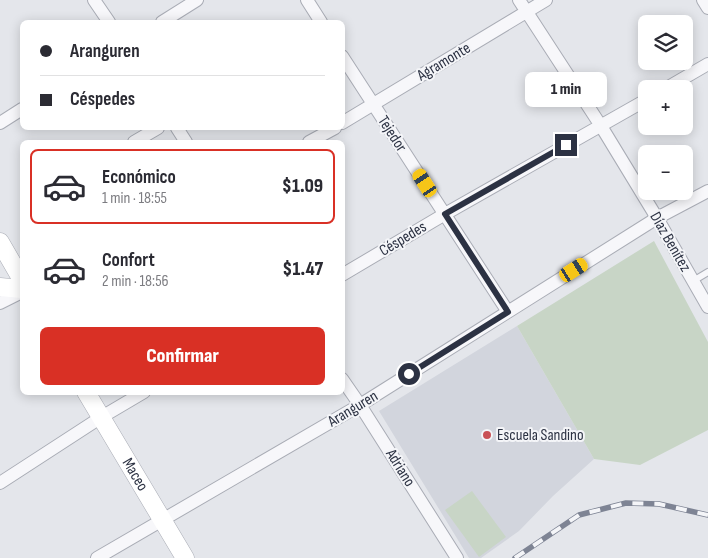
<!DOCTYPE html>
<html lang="es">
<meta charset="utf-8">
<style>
:root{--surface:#fff;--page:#f2f2f3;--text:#2b2b33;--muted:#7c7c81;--line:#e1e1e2;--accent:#d93025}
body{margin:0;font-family:"Sofia Sans Condensed",sans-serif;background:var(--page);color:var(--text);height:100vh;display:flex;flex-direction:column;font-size:19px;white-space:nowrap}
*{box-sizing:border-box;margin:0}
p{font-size:16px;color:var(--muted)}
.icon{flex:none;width:28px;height:28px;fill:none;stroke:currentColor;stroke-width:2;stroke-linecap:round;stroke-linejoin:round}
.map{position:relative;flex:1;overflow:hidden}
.sheet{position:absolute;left:20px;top:140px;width:325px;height:255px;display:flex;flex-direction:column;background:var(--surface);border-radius:8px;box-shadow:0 2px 12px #0003}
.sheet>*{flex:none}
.banner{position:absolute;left:20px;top:20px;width:325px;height:110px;border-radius:8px;box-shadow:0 2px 12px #0003;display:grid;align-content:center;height:110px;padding:0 20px;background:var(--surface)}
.tools{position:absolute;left:638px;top:15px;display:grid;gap:10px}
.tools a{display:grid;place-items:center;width:55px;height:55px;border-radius:8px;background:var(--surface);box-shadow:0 2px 12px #0003;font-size:25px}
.end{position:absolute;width:22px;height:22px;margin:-11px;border:6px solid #2c3243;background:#fff;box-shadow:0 0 0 2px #fff}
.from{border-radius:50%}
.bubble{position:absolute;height:35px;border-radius:8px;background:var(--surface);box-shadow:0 2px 12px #0003;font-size:16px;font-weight:800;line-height:35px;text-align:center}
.car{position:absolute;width:15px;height:30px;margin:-15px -8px;border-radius:6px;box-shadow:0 0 4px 1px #0007;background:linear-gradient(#f5c518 24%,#345 0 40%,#f5c518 0 76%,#345 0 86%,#f5c518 0)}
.banner b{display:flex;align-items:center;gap:18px;height:48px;font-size:19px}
.banner b+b{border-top:1px solid var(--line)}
.banner i{width:12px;height:12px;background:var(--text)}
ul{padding:9px 0 0;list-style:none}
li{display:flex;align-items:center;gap:15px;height:75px;margin:0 10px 8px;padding:0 10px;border:2px solid transparent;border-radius:8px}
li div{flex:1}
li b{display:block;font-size:19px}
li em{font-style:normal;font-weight:800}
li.selected{border-color:var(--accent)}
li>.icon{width:45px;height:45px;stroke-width:1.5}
.cta{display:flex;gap:10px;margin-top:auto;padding:10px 20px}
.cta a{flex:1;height:58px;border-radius:8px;background:var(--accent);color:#fff;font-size:20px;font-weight:800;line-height:58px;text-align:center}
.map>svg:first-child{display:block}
.built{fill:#d2d5dd}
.grass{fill:#c8d5c6}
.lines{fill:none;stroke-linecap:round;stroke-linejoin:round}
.lane-casing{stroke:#a9acb5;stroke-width:8}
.street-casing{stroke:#a9acb5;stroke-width:14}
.secondary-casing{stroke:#a9acb5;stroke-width:19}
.lane{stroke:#f7f7fa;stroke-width:6}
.street{stroke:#f7f7fa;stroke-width:12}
.secondary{stroke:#fff;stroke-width:18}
.rail-casing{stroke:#7e8494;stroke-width:5.5}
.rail{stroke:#f4f5f8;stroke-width:4;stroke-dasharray:11;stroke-linecap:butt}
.route{stroke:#2c3243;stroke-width:6}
.poi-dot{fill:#c95055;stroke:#f4f5f8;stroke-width:2}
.labels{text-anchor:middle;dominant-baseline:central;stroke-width:4;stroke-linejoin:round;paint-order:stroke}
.street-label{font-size:16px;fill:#2c3243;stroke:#f4f5f8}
.poi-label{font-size:16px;fill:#2c3243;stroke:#f4f5f8;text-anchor:start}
</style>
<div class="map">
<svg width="708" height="558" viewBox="0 0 708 558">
<rect width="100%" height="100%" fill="#e4e6eb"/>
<path class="built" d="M 517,326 L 594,459 L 553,496 L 519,531 L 481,558 L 469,558 L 379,411 Z"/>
<path class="grass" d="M 654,241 L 708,342 L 708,430 L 640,465 L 594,459 L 517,326 Z
M 472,491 L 506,537 L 479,557 L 445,510 Z"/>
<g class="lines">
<g class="lane-casing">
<path id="lane" d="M 693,281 L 708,272"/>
</g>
<g class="street-casing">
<path id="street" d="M 94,0 L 109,22
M 307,0 L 321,22
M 519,0 L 601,126 L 657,218 L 708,307
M 703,0 L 708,8
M 162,22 L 197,0
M 342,56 L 508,312
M 665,89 L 708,64
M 0,123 L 22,109
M 342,123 L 546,0
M 177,128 L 186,142
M 134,142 L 158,128
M 309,142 L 335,128
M 342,275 L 445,214 L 646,100
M 0,303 L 22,292
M 342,379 L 360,405 L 457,558
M 0,483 L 100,418 L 144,392
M 97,558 L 360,405 L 657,218 L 708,191"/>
</g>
<g class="secondary-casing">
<g id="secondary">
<path d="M 0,242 L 22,280"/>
<path d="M 0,287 L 22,289"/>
<path id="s1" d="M 86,392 L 185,558"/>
</g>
</g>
<use href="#lane" class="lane"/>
<use href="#street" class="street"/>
<use href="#secondary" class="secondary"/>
<g class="rail-casing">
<path id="rail" d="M 515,558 L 579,515 L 626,503 L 659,504 L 708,515"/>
</g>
<use href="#rail" class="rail"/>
</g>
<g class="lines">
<path class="route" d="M 409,374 L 508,312 L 445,214 L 566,145"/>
</g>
<circle class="poi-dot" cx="487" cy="435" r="5"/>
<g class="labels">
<g class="street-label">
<text transform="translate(444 62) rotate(-31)">Agramonte</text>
<text transform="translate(392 134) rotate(57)">Tejedor</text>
<text transform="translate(403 239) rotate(-31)">Céspedes</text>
<text transform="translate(670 242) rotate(60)">Díaz Benítez</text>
<text transform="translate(353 409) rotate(-31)">Aranguren</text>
<text transform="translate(400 468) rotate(58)">Adriano</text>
<text stroke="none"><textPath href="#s1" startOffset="96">Maceo</textPath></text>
</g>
<g class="poi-label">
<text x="497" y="435">Escuela Sandino</text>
</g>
</g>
</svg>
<div class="tools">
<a><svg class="icon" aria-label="layers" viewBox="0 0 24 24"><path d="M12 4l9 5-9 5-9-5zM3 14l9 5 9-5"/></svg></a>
<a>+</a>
<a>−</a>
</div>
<i class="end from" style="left:409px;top:374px"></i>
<i class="end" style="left:566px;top:145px"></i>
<div class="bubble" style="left:525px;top:72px;width:82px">1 min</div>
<i class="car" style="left:425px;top:183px;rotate:327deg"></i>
<i class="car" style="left:574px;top:270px;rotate:58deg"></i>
<div class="banner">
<b><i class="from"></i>Aranguren</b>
<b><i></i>Céspedes</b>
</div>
<section class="sheet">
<ul>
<li class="selected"><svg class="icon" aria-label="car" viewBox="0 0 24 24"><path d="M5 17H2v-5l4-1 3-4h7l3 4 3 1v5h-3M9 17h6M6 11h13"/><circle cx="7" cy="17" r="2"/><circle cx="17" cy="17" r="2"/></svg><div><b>Económico</b><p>1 min · 18:55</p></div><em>$1.09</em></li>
<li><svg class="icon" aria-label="car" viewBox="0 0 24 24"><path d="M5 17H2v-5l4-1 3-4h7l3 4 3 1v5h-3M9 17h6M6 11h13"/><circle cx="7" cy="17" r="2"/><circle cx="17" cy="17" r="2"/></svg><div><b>Confort</b><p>2 min · 18:56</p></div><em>$1.47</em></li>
</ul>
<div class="cta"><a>Confirmar</a></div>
</section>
</div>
